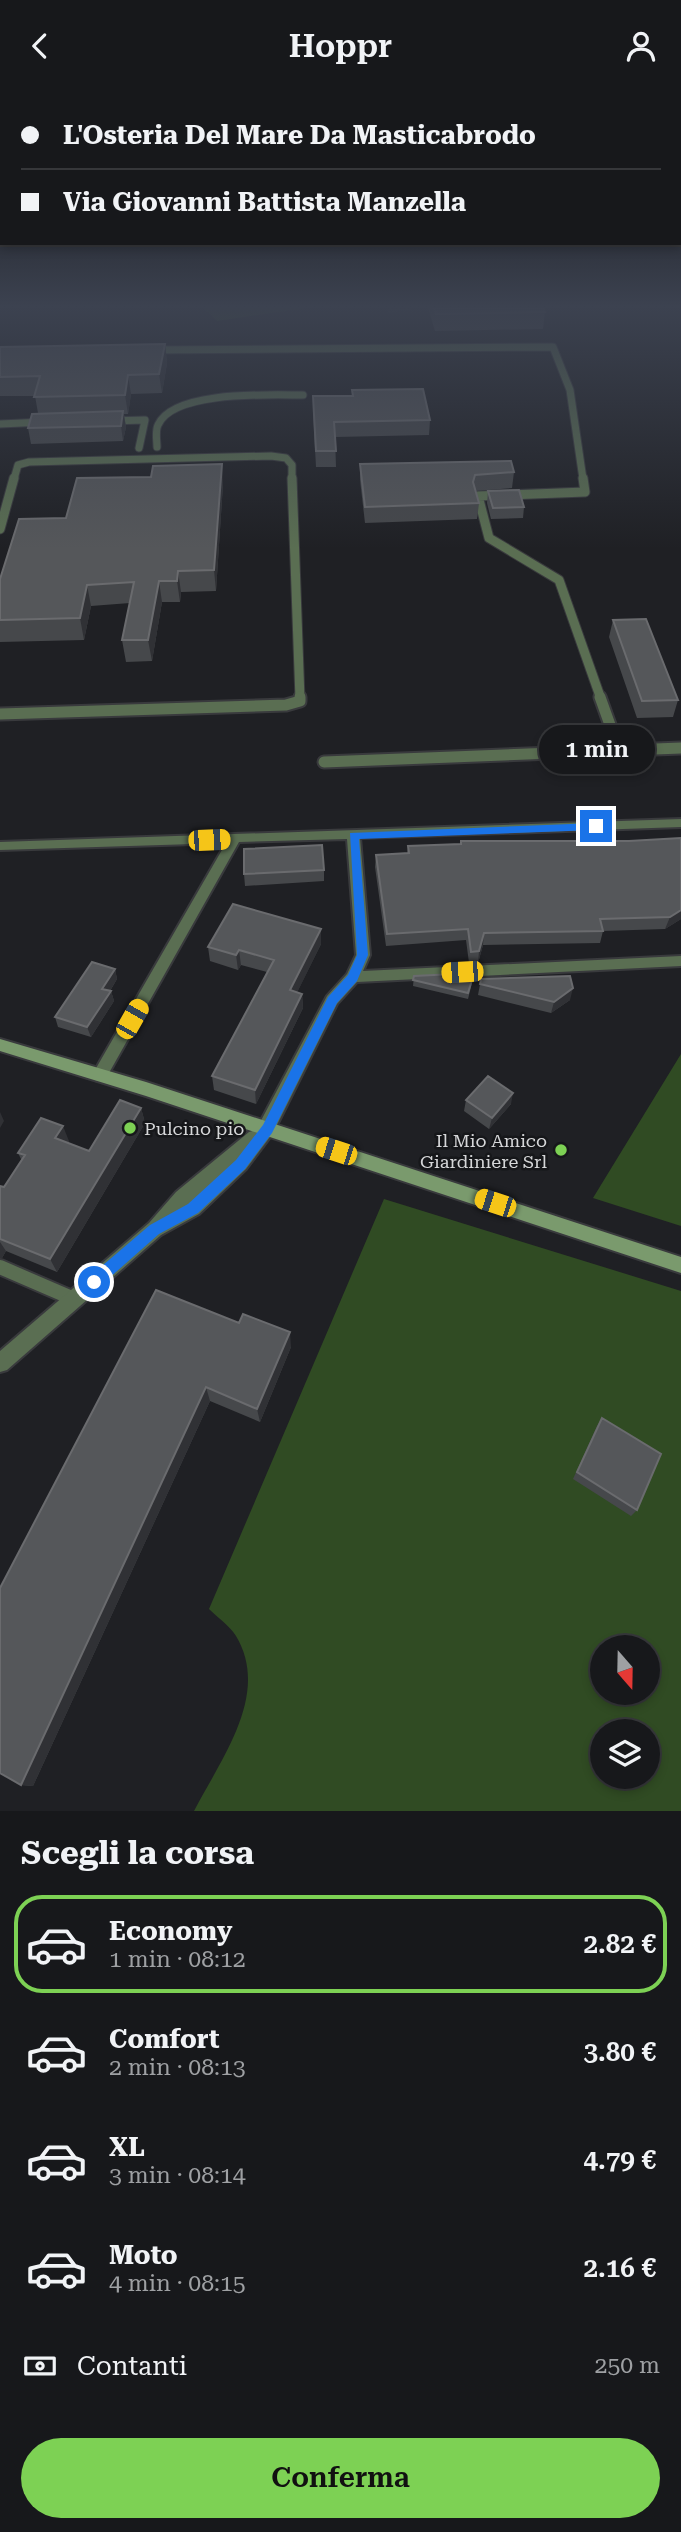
<!DOCTYPE html>
<html lang="it">
<meta charset="utf-8">
<style>
:root{--surface:#17181b;--page:#242528;--text:#f1f3f6;--muted:#9ea0a3;--line:#36373a;--accent:#7dd154}
body{margin:0;font-family:"Roboto Serif",serif;background:var(--page);color:var(--text);height:100vh;display:flex;flex-direction:column;font-size:26px;white-space:nowrap}
*{box-sizing:border-box;margin:0}
p{font-size:23px;color:var(--muted)}
.icon{flex:none;width:38px;height:38px;fill:none;stroke:currentColor;stroke-width:2;stroke-linecap:round;stroke-linejoin:round}
.map{position:relative;height:1720px;overflow:hidden}
.drawer{display:flex;flex-direction:column;background:var(--surface);flex:1}
.drawer>*{flex:none}
.guide{position:absolute;left:0px;top:0px;width:682px;height:154px;box-shadow:0 4px 10px #0003,0 0 0 2px var(--line);display:grid;align-content:center;height:154px;padding:0 21px;background:var(--surface)}
.needle{width:46px;rotate:160deg}
.tools{position:absolute;left:590px;top:1544px;display:grid;gap:14px}
.tools a{display:grid;place-items:center;width:70px;height:70px;border-radius:50%;background:var(--surface);box-shadow:0 4px 10px #0003,0 0 0 2px var(--line);font-size:35px}
.end{position:absolute;width:32px;height:32px;margin:-16px;border:9px solid #1a73e8;background:#fff;box-shadow:0 0 0 4px #fff}
.from{border-radius:50%}
.bubble{position:absolute;height:49px;border-radius:24px;background:var(--surface);box-shadow:0 4px 10px #0003,0 0 0 2px var(--line);font-size:23px;font-weight:600;line-height:49px;text-align:center}
.car{position:absolute;width:21px;height:42px;margin:-21px -10px;border-radius:9px;box-shadow:0 0 5px 2px #0007;background:linear-gradient(#f5c518 24%,#345 0 40%,#f5c518 0 76%,#345 0 86%,#f5c518 0)}
.guide b{display:flex;align-items:center;gap:24px;height:66px;font-size:26px}
.guide b+b{border-top:2px solid var(--line)}
.guide i{width:18px;height:18px;background:var(--text)}
ul{padding:0;list-style:none}
li{display:flex;align-items:center;gap:21px;height:98px;margin:0 14px 10px;padding:0 7px;border:4px solid transparent;border-radius:28px}
li div{flex:1}
li b{display:block;font-size:26px}
li em{font-style:normal;font-weight:600}
li.current{border-color:var(--accent)}
li>.icon{width:63px;height:63px;stroke-width:1.5}
h2{padding:0 21px;font-size:32px;line-height:84px}
.pay{display:flex;align-items:center;gap:18px;height:77px;padding:0 21px;font-size:26px}
.pay p{margin-inline-start:auto}
.button{display:flex;gap:14px;margin-top:auto;padding:14px 21px}
.button a{flex:1;height:80px;border-radius:42px;background:var(--accent);color:#111;font-size:28px;font-weight:600;line-height:80px;text-align:center}
header{display:flex;justify-content:space-between;align-items:center;height:91px;padding:0 21px;background:var(--surface);font-size:32px;font-weight:600}
.map>svg:first-child{display:block}
.green{fill:#304b23;fill-rule:evenodd}
.lines{fill:none;stroke-linecap:round;stroke-linejoin:round}
.lane-far3-casing{stroke:#393a3d;stroke-width:9}
.lane-far2-casing{stroke:#393a3d;stroke-width:11}
.lane-far1-casing{stroke:#393a3d;stroke-width:15}
.lane-casing{stroke:#393a3d;stroke-width:18}
.street-casing{stroke:#393a3d;stroke-width:4}
.secondary-casing{stroke:#393a3d;stroke-width:4}
.lane-far3{stroke:#5a6e52;stroke-width:7}
.lane-far2{stroke:#5a6e52;stroke-width:9}
.lane-far1{stroke:#5a6e52;stroke-width:11}
.lane{stroke:#5a6e52;stroke-width:14}
.street{fill:#5a6e52;fill-rule:evenodd}
.secondary{fill:#7a9a6d;fill-rule:evenodd}
.wall{fill:#46484b}
.shaded-wall{fill:#303135}
.building{fill:#55575a;stroke:#6a6b6e;stroke-width:2}
.route{fill:#1a73e8}
.poi-dot{fill:#7dd154;stroke:#16171a;stroke-width:2.5}
.labels{text-anchor:middle;dominant-baseline:central;stroke-width:5;stroke-linejoin:round;paint-order:stroke}
.poi-label{font-size:18px;fill:#d6d7d9;stroke:#16171a;text-anchor:start}
</style>
<header><svg class="icon" aria-label="back" viewBox="0 0 24 24"><path d="M15 5l-7 7 7 7"/></svg>Hoppr<svg class="icon" aria-label="person" viewBox="0 0 24 24"><circle cx="12" cy="8" r="4"/><path d="M4 21q1-7 8-7t8 7"/></svg></header>
<div class="map">
<svg width="681" height="1720" viewBox="0 0 681 1720">
<rect width="100%" height="100%" fill="#1f2024"/>
<path class="green" d="M 204,217 L 306,217 L 217,230 Z
M 681,963 L 681,1135 L 593,1107 Z
M 384,1108 L 681,1200 L 681,1720 L 194,1720 C 221,1668 271,1603 236,1545 C 230,1535 217,1526 209,1518 ZM 602,1556 L 648,1556 L 648,1601 L 602,1601 ZM 602,1640 L 648,1640 L 648,1685 L 602,1685 Z"/>
<g class="lines">
<g class="lane-far3-casing">
<path id="lane-far3" d="M 150,259 L 553,256 L 570,299 L 583,388
M 108,330 L 145,329 L 139,357
M 0,333 L 44,331
M 157,356 C 157,350 155,340 158,334 C 173,299 271,304 303,304
M 14,388 L 18,374 L 29,371 L 271,365 L 286,367 L 292,374 L 292,388"/>
</g>
<g class="lane-far2-casing">
<path id="lane-far2" d="M 292,387 L 300,608
M 583,387 L 585,401 L 478,405 L 489,447 L 559,489 L 601,608
M 0,438 L 14,387"/>
</g>
<g class="lane-far1-casing">
<path id="lane-far1" d="M 600,606 L 619,659
M 0,623 L 286,614 L 300,610 L 300,606
M 324,671 L 681,657"/>
</g>
<g class="lane-casing">
<path id="lane" d="M 0,1176 L 74,1208"/>
</g>
<g class="street-casing">
<path id="street" d="M 681,728 L 681,736 L 360,747 L 370,864 L 363,880 L 681,865 L 681,875 L 357,891 L 337,913 L 273,1042 L 246,1078 L 199,1123 L 161,1144 L 7,1279 L 0,1281 L 0,1260 L 149,1132 L 176,1101 L 249,1041 L 256,1039 L 327,905 L 347,883 L 356,864 L 347,748 L 239,751 L 105,989 L 100,990 L 95,989 L 92,984 L 95,979 L 226,752 L 0,759 L 0,751 Z"/>
</g>
<g class="secondary-casing">
<path id="secondary" d="M 0,948 L 146,991 L 681,1166 L 681,1182 L 146,1005 L 0,960 Z"/>
</g>
<use href="#lane-far3" class="lane-far3"/>
<use href="#lane-far2" class="lane-far2"/>
<use href="#lane-far1" class="lane-far1"/>
<use href="#lane" class="lane"/>
<use href="#street" class="street"/>
<use href="#secondary" class="secondary"/>
</g>
<path class="wall" d="M 428,217 L 543,217 L 545,221 L 543,238 L 435,240 Z
M 165,253 L 167,272 L 162,302 L 131,303 L 128,323 L 124,323 L 126,336 L 123,350 L 31,353 L 28,337 L 38,322 L 35,305 L 0,305 L 0,256 Z
M 352,299 L 430,329 L 429,344 L 335,346 L 336,376 L 316,376 L 313,321 L 352,305 Z
M 360,373 L 514,381 L 512,397 L 475,400 L 479,412 L 477,428 L 365,432 L 360,389 Z
M 223,393 L 216,500 L 181,501 L 180,511 L 162,511 L 152,570 L 126,571 L 122,549 L 130,512 L 91,515 L 84,549 L 0,551 L 0,488 L 66,427 Z
M 488,400 L 524,416 L 523,427 L 491,428 L 487,412 Z
M 613,529 L 678,609 L 673,626 L 637,627 L 609,546 Z
M 681,747 L 681,828 L 665,838 L 603,840 L 600,852 L 483,854 L 478,872 L 469,872 L 466,849 L 386,855 L 375,776 L 376,764 L 407,762 L 408,755 L 461,753 L 461,750 L 629,750 Z
M 324,779 L 324,790 L 245,795 L 244,783 Z
M 321,838 L 321,853 L 297,901 L 302,903 L 303,917 L 256,1013 L 214,999 L 212,985 L 267,881 L 241,874 L 238,879 L 210,870 L 208,856 Z
M 115,878 L 117,888 L 110,900 L 111,900 L 114,910 L 91,946 L 58,936 L 55,926 Z
M 414,885 L 473,888 L 468,908 L 413,895 Z
M 481,888 L 570,909 L 551,922 L 478,904 Z
M 466,1009 L 511,1013 L 489,1038 L 464,1020 Z
M 141,1017 L 145,1032 L 57,1181 L 6,1160 L 2,1167 L 0,1167 L 0,1095 L 4,1096 L 22,1070 L 18,1062 L 69,1050 L 68,1052 L 89,1060 Z
M 239,1232 L 291,1256 L 260,1331 L 210,1310 L 33,1695 L 21,1694 L 0,1682 Z
M 602,1327 L 637,1419 L 631,1425 L 573,1388 L 597,1335 Z"/>
<path class="shaded-wall" d="M 388,217 L 419,217 L 388,222 Z
M 165,253 L 167,272 L 162,302 L 159,283 Z
M 128,284 L 131,303 L 128,323 L 125,304 Z
M 123,320 L 126,336 L 123,350 L 121,335 Z
M 222,373 L 223,393 L 216,500 L 214,479 Z
M 178,480 L 181,501 L 180,511 L 177,490 Z
M 159,490 L 162,511 L 152,570 L 148,549 Z
M 87,494 L 91,515 L 84,549 L 80,527 Z
M 681,819 L 681,828 L 665,838 L 670,826 Z
M 321,838 L 321,853 L 291,914 L 290,899 Z
M 484,842 L 483,854 L 478,872 L 479,860 Z
M 239,859 L 241,874 L 238,879 L 236,864 Z
M 115,878 L 117,888 L 105,908 L 102,898 Z
M 573,897 L 570,909 L 551,922 L 554,911 Z
M 111,900 L 114,910 L 91,946 L 87,936 Z
M 302,903 L 303,917 L 256,1013 L 255,999 Z
M 513,1002 L 511,1013 L 489,1038 L 492,1027 Z
M 141,1017 L 145,1032 L 57,1181 L 50,1168 Z
M 0,1021 L 4,1030 L 0,1037 Z
M 63,1035 L 69,1050 L 62,1062 L 55,1047 Z
M 0,1151 L 6,1160 L 2,1167 L 0,1167 Z
M 290,1241 L 291,1256 L 260,1331 L 257,1318 Z
M 206,1296 L 210,1310 L 33,1695 L 21,1694 Z"/>
<path class="building" d="M 434,217 L 543,217 L 545,221 L 436,223 Z
M 165,253 L 159,283 L 128,284 L 125,304 L 34,306 L 40,285 L 0,286 L 0,256 Z
M 423,298 L 430,329 L 334,331 L 336,360 L 316,360 L 313,305 L 353,305 L 352,299 Z
M 123,320 L 121,335 L 28,337 L 32,323 Z
M 511,370 L 514,381 L 475,384 L 473,391 L 479,412 L 365,416 L 360,373 Z
M 222,373 L 214,479 L 178,480 L 177,490 L 159,490 L 148,549 L 122,549 L 134,491 L 87,494 L 80,527 L 0,529 L 0,488 L 19,428 L 66,427 L 77,387 L 151,386 L 153,375 Z
M 519,399 L 524,416 L 493,417 L 488,400 Z
M 646,528 L 678,609 L 642,610 L 613,529 Z
M 681,747 L 681,819 L 670,826 L 600,828 L 603,840 L 484,842 L 479,860 L 471,861 L 468,838 L 387,843 L 376,764 L 409,762 L 408,755 L 461,753 L 461,750 L 629,750 Z
M 322,754 L 324,779 L 244,783 L 244,758 Z
M 233,813 L 321,838 L 290,899 L 302,903 L 255,999 L 212,985 L 274,869 L 239,859 L 236,864 L 208,856 Z
M 92,871 L 115,878 L 102,898 L 111,900 L 87,936 L 55,926 Z
M 474,882 L 468,902 L 413,889 L 414,885 Z
M 570,885 L 573,897 L 554,911 L 480,893 L 481,888 Z
M 488,985 L 513,1002 L 492,1027 L 466,1009 Z
M 120,1009 L 141,1017 L 50,1168 L 0,1148 L 0,1095 L 4,1096 L 25,1064 L 18,1062 L 41,1027 L 63,1035 L 55,1047 L 89,1060 Z
M 156,1199 L 239,1232 L 243,1223 L 290,1241 L 257,1318 L 206,1296 L 21,1694 L 0,1682 L 0,1497 Z
M 602,1327 L 661,1363 L 637,1419 L 577,1381 Z"/>
<linearGradient id="sky" x2="0" y2="1"><stop stop-color="#111214"/><stop offset="0.47" stop-color="#3c4250"/><stop offset="1" stop-color="#3c4250" stop-opacity="0"/></linearGradient>
<rect width="681" height="458" fill="url(#sky)"/>
<path class="route" d="M 596,732 L 601,735 L 596,739 L 359,748 L 368,864 L 357,890 L 337,912 L 272,1042 L 245,1078 L 198,1122 L 159,1143 L 99,1196 L 89,1196 L 87,1191 L 89,1186 L 150,1134 L 188,1113 L 236,1069 L 263,1034 L 328,906 L 348,884 L 357,864 L 350,742 Z"/>
<g class="poi-dot">
<circle cx="130" cy="1037" r="7"/>
<circle cx="561" cy="1059" r="7"/>
</g>
<g class="labels">
<g class="poi-label">
<text x="144" y="1037">Pulcino pio</text>
<text x="547" y="1049" text-anchor="end">Il Mio Amico<tspan x="547" dy="21">Giardiniere Srl</tspan></text>
</g>
</g>
</svg>
<div class="tools">
<a><svg class="needle" viewBox="-14 -14 28 28"><path d="M0-13l5 13h-10z" fill="#e53935"/><path d="M0 13l5-13h-10z" fill="#9ea0a3"/></svg></a>
<a><svg class="icon" aria-label="layers" viewBox="0 0 24 24"><path d="M12 4l9 5-9 5-9-5zM3 14l9 5 9-5"/></svg></a>
</div>
<i class="end from" style="left:94px;top:1191px"></i>
<i class="end" style="left:596px;top:735px"></i>
<div class="bubble" style="left:539px;top:634px;width:116px">1 min</div>
<i class="car" style="left:209px;top:749px;rotate:88deg"></i>
<i class="car" style="left:462px;top:881px;rotate:267deg"></i>
<i class="car" style="left:132px;top:928px;rotate:30deg"></i>
<i class="car" style="left:336px;top:1060px;rotate:288deg"></i>
<i class="car" style="left:495px;top:1112px;rotate:288deg"></i>
<div class="guide">
<b><i class="from"></i>L'Osteria Del Mare Da Masticabrodo</b>
<b><i></i>Via Giovanni Battista Manzella</b>
</div>
</div>
<section class="drawer">
<h2>Scegli la corsa</h2>
<ul>
<li class="current"><svg class="icon" aria-label="car" viewBox="0 0 24 24"><path d="M5 17H2v-5l4-1 3-4h7l3 4 3 1v5h-3M9 17h6M6 11h13"/><circle cx="7" cy="17" r="2"/><circle cx="17" cy="17" r="2"/></svg><div><b>Economy</b><p>1 min · 08:12</p></div><em>2.82 €</em></li>
<li><svg class="icon" aria-label="car" viewBox="0 0 24 24"><path d="M5 17H2v-5l4-1 3-4h7l3 4 3 1v5h-3M9 17h6M6 11h13"/><circle cx="7" cy="17" r="2"/><circle cx="17" cy="17" r="2"/></svg><div><b>Comfort</b><p>2 min · 08:13</p></div><em>3.80 €</em></li>
<li><svg class="icon" aria-label="car" viewBox="0 0 24 24"><path d="M5 17H2v-5l4-1 3-4h7l3 4 3 1v5h-3M9 17h6M6 11h13"/><circle cx="7" cy="17" r="2"/><circle cx="17" cy="17" r="2"/></svg><div><b>XL</b><p>3 min · 08:14</p></div><em>4.79 €</em></li>
<li><svg class="icon" aria-label="car" viewBox="0 0 24 24"><path d="M5 17H2v-5l4-1 3-4h7l3 4 3 1v5h-3M9 17h6M6 11h13"/><circle cx="7" cy="17" r="2"/><circle cx="17" cy="17" r="2"/></svg><div><b>Moto</b><p>4 min · 08:15</p></div><em>2.16 €</em></li>
</ul>
<div class="pay"><svg class="icon" aria-label="cash" viewBox="0 0 24 24"><path d="M3 7h18v10H3z"/><circle cx="12" cy="12" r="2"/></svg>Contanti<p>250 m</p></div>
<div class="button"><a>Conferma</a></div>
</section>
